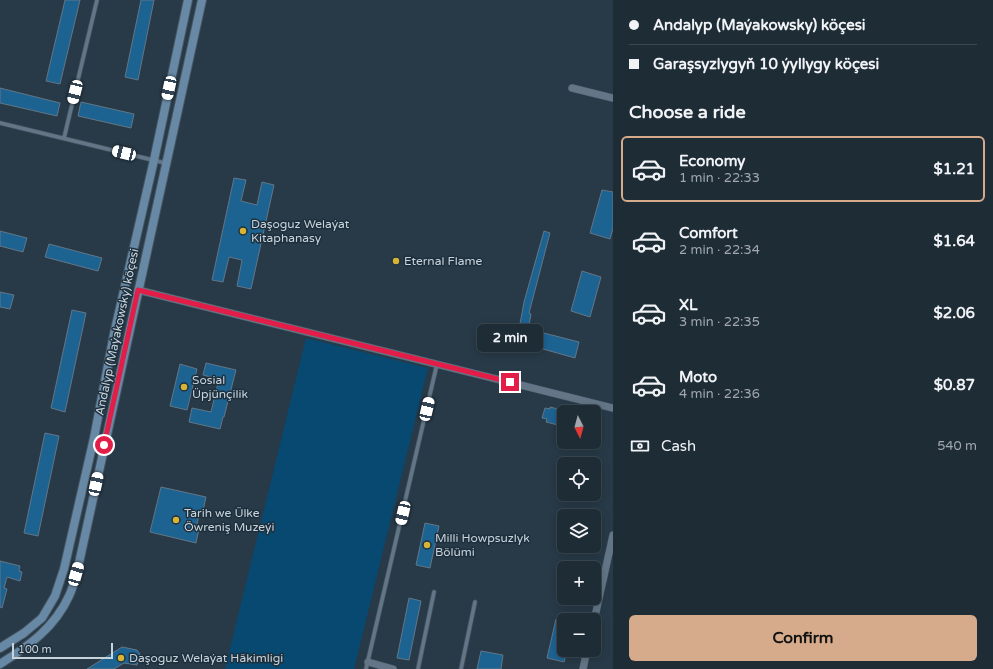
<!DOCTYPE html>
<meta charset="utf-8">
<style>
:root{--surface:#1e2c36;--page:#2b3842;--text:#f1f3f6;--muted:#a1a7ad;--line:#3c4851;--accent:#d6ab8b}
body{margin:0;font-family:"Varela Round",sans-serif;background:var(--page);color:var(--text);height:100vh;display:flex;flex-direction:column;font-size:15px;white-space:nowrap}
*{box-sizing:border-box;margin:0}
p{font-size:13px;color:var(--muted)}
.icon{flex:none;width:22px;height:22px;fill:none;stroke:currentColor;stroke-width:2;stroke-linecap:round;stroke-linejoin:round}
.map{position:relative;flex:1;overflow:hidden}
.sheet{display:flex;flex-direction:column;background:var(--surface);width:380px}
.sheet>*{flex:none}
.hud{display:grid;align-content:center;height:88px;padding:0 16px;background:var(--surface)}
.needle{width:26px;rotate:174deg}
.buttons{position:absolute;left:557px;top:405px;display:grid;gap:8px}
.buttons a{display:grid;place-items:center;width:44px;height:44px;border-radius:6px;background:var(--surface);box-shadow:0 2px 10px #0003,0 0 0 1px var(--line);font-size:20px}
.scale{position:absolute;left:12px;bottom:10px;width:101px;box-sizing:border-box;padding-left:4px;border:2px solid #c8d3dc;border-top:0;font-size:11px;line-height:14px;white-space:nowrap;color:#c8d3dc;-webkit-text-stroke:3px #1e303d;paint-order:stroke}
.end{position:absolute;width:18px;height:18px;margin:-9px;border:5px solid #e11d48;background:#fff;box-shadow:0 0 0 2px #fff}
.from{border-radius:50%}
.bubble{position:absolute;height:28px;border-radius:6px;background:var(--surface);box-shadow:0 2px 10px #0003,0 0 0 1px var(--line);font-size:13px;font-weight:800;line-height:28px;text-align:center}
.car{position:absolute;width:12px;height:24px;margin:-12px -6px;border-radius:5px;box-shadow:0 0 3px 1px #0007;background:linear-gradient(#fff 24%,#345 0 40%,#fff 0 76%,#345 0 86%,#fff 0)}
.hud b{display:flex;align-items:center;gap:14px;height:38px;font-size:15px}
.hud b+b{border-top:1px solid var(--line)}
.hud i{width:10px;height:10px;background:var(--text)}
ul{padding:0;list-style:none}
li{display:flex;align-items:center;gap:12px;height:66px;margin:0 8px 6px;padding:0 8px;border:2px solid transparent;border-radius:6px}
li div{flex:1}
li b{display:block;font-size:15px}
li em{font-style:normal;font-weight:800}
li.active{border-color:var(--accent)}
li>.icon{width:36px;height:36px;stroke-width:1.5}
h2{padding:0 16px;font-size:18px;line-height:48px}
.pay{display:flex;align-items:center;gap:10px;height:44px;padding:0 16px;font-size:15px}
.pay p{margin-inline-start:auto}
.cta{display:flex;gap:8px;margin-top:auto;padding:8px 16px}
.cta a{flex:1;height:46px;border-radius:6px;background:var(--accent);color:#111;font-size:16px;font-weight:800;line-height:46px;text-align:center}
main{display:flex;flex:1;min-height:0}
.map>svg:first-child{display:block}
.green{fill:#074971}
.building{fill:#1d6392;stroke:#627686}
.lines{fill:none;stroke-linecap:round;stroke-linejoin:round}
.service-casing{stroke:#465662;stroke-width:5}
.minor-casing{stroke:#465662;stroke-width:8}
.secondary-casing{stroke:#465662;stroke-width:10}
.service{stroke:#637687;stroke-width:3.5}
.minor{stroke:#637687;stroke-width:7}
.secondary{stroke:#6889a5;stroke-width:8}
.route{stroke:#e11d48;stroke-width:5}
.poi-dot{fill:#d7b434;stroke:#1e303d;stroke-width:1.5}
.labels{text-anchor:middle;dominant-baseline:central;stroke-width:3;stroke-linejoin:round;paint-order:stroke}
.poi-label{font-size:12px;fill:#c8d3dc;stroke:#1e303d;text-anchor:start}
.street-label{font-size:12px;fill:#c8d3dc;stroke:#1e303d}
</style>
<main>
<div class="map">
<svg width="613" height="669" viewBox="0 0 613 669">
<rect width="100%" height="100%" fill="#283a48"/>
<path class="green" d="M 306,338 L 428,368 L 354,669 L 225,669 Z"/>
<path class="building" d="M 65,0 L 80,0 L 60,84 L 46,81 Z
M 141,0 L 154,0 L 138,80 L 125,77 Z
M 0,88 L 60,103 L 57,116 L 0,103 Z
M 81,102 L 134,114 L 131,128 L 78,116 Z
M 234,178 L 246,180 L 241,201 L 257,205 L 262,182 L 274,185 L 251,289 L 237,286 L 242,260 L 229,257 L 223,282 L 212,280 Z
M 602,190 L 613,192 L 613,228 L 610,239 L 590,233 Z
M 0,231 L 27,238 L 23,252 L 0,246 Z
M 544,231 L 550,233 L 529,313 L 531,314 L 528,331 L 519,329 L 524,302 Z
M 49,244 L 102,258 L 98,271 L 45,257 Z
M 582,271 L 601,277 L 590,317 L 571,311 Z
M 0,292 L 14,295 L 10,309 L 0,307 Z
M 72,310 L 86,313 L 65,412 L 51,408 Z
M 540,332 L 579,342 L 575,358 L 536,347 Z
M 206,363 L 236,370 L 224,417 L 223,417 L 220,429 L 189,422 L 192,408 L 211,412 L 219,379 L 203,375 Z
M 180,364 L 197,369 L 187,410 L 170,406 Z
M 550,407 L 562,410 L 561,412 L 564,413 L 564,423 L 558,422 L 558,425 L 546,422 L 547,419 L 542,418 L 545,408 L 550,409 Z
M 45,433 L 59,436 L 38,536 L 24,533 Z
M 161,487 L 206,497 L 203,511 L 200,510 L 196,529 L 199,529 L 196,543 L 150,532 Z
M 425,523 L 439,526 L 430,568 L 416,565 Z
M 0,561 L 20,566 L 19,571 L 22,572 L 20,581 L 7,577 L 4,588 L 7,589 L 2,608 L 0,607 Z
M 409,598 L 421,601 L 409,660 L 397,658 Z
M 556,619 L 564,620 L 564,650 L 567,650 L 564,662 L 547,658 Z
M 122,647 L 137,650 L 140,654 L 137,665 L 124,663 L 114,669 L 87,669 Z
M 481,651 L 503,655 L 501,669 L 477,669 Z"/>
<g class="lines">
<g class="service-casing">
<path id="service" d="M 0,123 L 165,163
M 64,138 L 97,0
M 366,669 L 437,364
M 418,669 L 434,592
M 461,669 L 475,602"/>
</g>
<g class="minor-casing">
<path id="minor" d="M 572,88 L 613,98
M 138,290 L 613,408
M 594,621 L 613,535
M 368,662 L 393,669
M 583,669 L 587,650"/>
</g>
<g class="secondary-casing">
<path id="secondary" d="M 0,648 L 24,633 L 42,618 L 55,596 L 64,569 L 94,438 L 114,334 L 154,160 L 188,0
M 0,664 C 29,646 55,627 69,596 C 74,586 76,574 79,563 L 202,0"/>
</g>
<use href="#service" class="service"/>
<use href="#minor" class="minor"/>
<use href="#secondary" class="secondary"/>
</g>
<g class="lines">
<path class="route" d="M 104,445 L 138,290 L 510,382"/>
</g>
<g class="poi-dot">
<circle cx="243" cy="231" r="4"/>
<circle cx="396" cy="261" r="4"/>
<circle cx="184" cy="387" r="4"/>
<circle cx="176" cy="520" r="4"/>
<circle cx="427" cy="545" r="4"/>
<circle cx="121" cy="658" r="4"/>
</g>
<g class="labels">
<g class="poi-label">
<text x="251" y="224">Daşoguz Welaýat<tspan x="251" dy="14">Kitaphanasy</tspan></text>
<text x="404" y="261">Eternal Flame</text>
<text x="192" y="380">Sosial<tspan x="192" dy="14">Üpjünçilik</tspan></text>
<text x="184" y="513">Tarih we Ülke<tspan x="184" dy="14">Öwreniş Muzeýi</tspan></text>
<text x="435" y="538">Milli Howpsuzlyk<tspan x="435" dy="14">Bölümi</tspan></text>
<text x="129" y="658">Daşoguz Welaýat Häkimligi</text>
</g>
<g class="street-label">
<text transform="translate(117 332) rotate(-78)">Andalyp (Maýakowsky) köçesi</text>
</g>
</g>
</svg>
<div class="buttons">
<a><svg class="needle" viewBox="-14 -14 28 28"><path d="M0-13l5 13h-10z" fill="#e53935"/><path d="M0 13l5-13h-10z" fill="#a1a7ad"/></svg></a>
<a><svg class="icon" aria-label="locate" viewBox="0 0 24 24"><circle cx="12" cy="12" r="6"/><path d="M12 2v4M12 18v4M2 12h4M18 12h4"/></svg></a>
<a><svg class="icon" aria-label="layers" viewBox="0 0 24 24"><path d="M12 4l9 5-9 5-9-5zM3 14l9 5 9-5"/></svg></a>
<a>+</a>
<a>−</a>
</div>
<div class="scale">100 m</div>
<i class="end from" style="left:104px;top:445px"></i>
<i class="end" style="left:510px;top:382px"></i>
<div class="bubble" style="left:477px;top:324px;width:66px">2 min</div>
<i class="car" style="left:169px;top:88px;rotate:192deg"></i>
<i class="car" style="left:75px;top:92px;rotate:194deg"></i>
<i class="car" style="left:124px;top:153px;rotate:284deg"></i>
<i class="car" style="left:427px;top:409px;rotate:13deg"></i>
<i class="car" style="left:96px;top:484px;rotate:12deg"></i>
<i class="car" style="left:403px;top:513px;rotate:193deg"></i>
<i class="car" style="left:76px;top:574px;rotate:16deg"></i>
</div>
<section class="sheet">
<div class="hud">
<b><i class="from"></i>Andalyp (Maýakowsky) köçesi</b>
<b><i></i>Garaşsyzlygyň 10 ýyllygy köçesi</b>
</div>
<h2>Choose a ride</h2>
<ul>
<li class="active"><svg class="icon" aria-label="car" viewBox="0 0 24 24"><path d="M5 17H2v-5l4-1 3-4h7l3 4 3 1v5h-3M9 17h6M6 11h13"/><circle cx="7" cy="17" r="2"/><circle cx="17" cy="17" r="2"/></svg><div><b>Economy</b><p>1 min · 22:33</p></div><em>$1.21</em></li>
<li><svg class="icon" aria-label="car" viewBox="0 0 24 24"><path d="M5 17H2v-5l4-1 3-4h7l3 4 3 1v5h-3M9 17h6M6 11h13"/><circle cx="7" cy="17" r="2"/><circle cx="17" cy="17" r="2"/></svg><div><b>Comfort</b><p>2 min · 22:34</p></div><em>$1.64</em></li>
<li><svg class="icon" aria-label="car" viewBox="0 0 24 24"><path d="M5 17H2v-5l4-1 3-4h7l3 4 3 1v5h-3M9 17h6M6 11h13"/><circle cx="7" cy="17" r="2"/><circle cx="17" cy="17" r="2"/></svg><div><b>XL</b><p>3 min · 22:35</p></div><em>$2.06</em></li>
<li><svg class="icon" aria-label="car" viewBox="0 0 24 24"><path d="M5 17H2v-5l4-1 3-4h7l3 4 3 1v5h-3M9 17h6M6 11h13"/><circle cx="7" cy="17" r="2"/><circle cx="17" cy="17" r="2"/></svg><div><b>Moto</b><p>4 min · 22:36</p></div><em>$0.87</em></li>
</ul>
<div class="pay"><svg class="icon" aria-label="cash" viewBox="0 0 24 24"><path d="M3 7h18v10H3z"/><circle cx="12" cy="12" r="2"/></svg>Cash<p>540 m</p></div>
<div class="cta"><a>Confirm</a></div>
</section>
</main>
